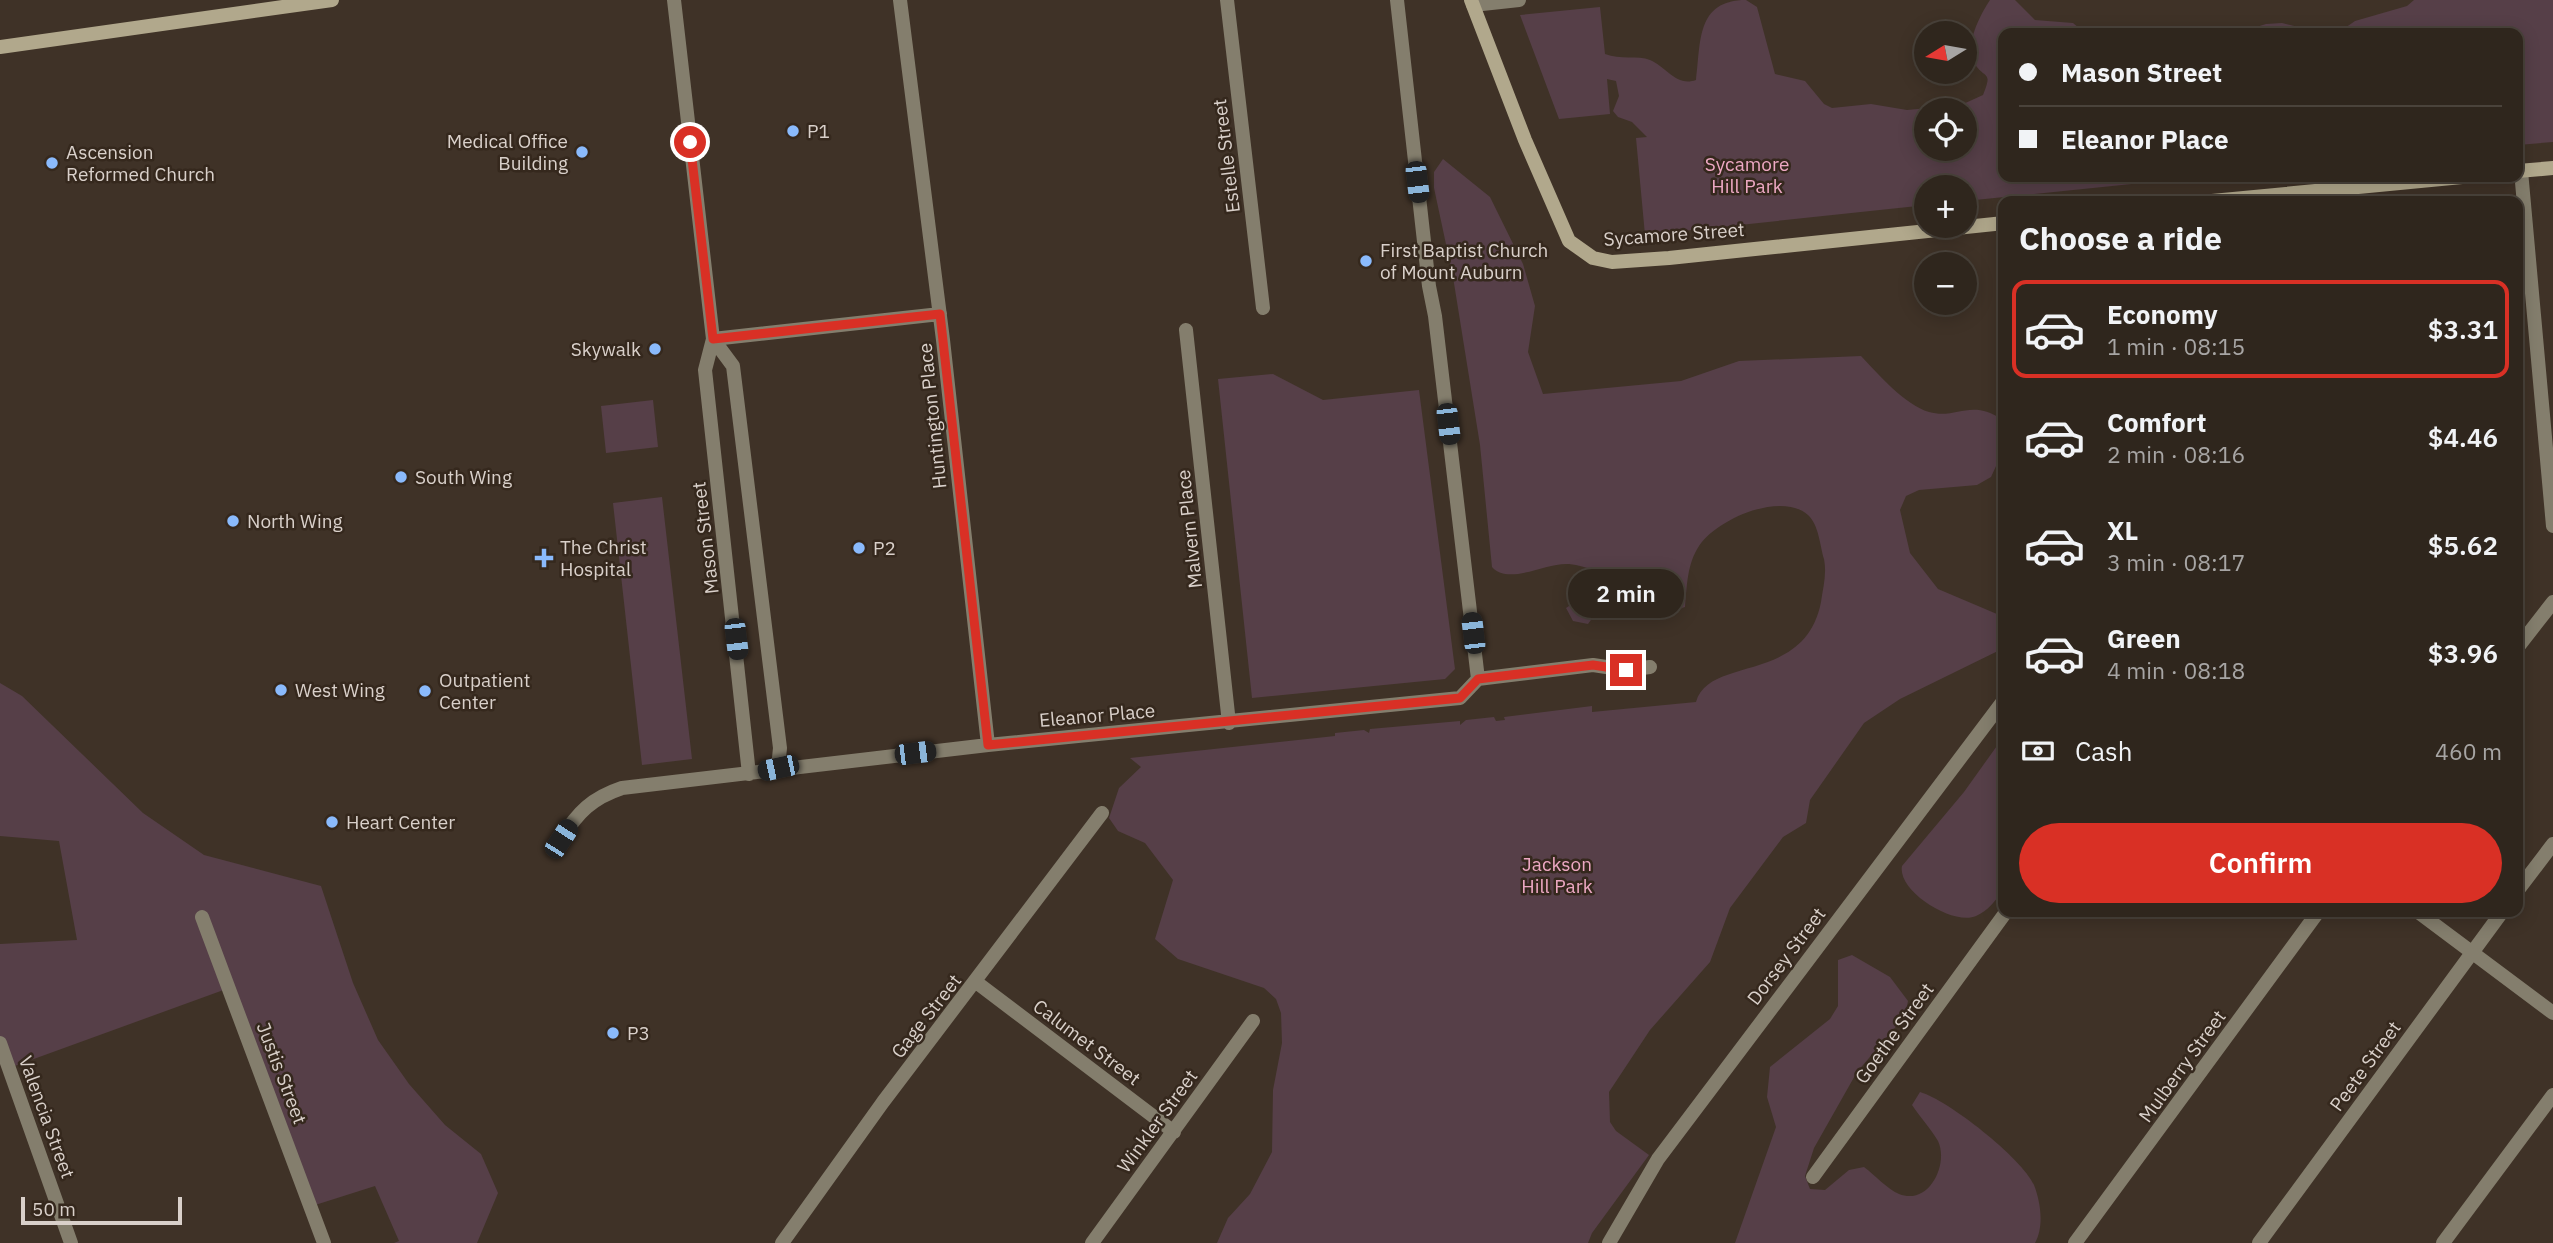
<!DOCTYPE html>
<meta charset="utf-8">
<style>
:root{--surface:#2f261d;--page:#3b322a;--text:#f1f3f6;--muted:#a7a5a4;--line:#4a433b;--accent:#d93025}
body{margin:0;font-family:"IBM Plex Sans",sans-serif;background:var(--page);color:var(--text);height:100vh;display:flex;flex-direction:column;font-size:26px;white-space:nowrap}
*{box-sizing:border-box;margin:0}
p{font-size:23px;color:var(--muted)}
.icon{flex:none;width:38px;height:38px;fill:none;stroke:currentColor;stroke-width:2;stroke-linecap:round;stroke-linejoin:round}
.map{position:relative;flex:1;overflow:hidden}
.panel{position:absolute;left:1998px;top:196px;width:525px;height:721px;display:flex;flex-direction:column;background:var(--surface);border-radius:14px;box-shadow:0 4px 18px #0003,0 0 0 2px var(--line)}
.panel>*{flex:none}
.guide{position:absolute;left:1998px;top:28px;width:525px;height:154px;border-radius:14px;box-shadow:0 4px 18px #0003,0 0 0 2px var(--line);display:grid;align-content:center;height:154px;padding:0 21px;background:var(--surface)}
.needle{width:46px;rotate:259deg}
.tools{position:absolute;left:1914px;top:21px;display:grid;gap:14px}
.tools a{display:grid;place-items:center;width:63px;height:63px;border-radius:50%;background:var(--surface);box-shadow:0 4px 18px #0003,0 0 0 2px var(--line);font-size:35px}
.scale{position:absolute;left:21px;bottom:18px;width:161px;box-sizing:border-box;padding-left:7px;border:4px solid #d9d0ca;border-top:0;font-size:19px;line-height:24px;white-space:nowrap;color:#d9d0ca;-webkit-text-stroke:5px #35281d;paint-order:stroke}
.end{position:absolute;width:32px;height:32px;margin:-16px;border:9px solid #d93025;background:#fff;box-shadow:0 0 0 4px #fff}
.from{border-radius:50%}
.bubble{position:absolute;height:49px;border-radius:24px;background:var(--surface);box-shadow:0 4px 18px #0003,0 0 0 2px var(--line);font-size:23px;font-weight:600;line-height:49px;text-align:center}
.car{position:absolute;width:21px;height:42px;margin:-21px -10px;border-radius:9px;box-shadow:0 0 5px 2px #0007;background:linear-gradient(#222 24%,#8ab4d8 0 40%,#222 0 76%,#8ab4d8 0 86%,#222 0)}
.guide b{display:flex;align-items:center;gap:24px;height:66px;font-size:26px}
.guide b+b{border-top:2px solid var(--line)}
.guide i{width:18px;height:18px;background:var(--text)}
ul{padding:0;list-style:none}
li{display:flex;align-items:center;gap:21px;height:98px;margin:0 14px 10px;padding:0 7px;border:4px solid transparent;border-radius:14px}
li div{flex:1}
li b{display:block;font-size:26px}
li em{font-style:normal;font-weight:600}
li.active{border-color:var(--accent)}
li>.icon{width:63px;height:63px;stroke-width:1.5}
h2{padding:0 21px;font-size:32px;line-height:84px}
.pay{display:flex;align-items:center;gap:18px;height:77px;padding:0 21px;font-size:26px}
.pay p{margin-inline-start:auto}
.cta{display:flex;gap:14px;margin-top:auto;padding:14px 21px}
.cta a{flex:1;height:80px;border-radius:42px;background:var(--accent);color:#fff;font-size:28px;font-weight:600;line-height:80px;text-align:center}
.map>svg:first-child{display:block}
.green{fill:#563f48;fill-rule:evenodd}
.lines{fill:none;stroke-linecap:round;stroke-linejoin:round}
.street{stroke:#847e6d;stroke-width:14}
.secondary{stroke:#b1a88c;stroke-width:14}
.route{stroke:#d93025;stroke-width:9}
.poi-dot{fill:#8abafc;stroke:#35281d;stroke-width:2.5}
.labels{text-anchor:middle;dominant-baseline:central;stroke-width:5;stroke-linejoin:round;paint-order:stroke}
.poi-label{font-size:19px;fill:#d9d0ca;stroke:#35281d;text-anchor:start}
.street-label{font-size:19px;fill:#d9d0ca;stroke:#35281d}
.park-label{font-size:19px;fill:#eda8c3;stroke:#35281d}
</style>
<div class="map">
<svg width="2553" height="1243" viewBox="0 0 2553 1243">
<rect width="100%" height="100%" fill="#3f3227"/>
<path class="green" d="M 1746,0 L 1757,7 L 1775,74 L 1805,81 L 1824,104 L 1832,108 L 1871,104 L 1907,110 L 1961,105 L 1983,95 C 1993,70 1985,80 1974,63 C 1964,46 1980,15 1990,0 L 2015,0 L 2035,20 L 2073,23 L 2085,33 L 2004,33 L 2004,177 L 2200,177 L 1965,201 L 1965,187 L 1927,187 L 1927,205 L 1645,235 L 1636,138 L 1647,137 L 1632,122 L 1618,117 L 1613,111 L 1619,96 L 1616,81 L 1607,79 L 1610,114 L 1559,119 L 1520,15 L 1600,7 L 1605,54 C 1620,60 1638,55 1650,60 C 1667,67 1676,87 1696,80 C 1701,42 1696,0 1746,0 ZM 1927,110 L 1965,110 L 1965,149 L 1927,149 Z
M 2414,0 L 2553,0 L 2553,142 L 2518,145 L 2518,33 L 2237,33 L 2266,24 L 2282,23 L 2319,32 L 2342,30 L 2355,21 L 2407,6 Z
M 1443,159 L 1490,197 L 1523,264 L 1535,306 L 1528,352 L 1543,394 L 1681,381 L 1739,361 L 1861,356 C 1878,374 1905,405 1929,412 C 1957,420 1971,397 2004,421 L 2003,451 L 1991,477 L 1977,485 L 1919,490 L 1906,496 L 1900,510 L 1910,553 L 1938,589 L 2004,617 L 2004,648 L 1900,699 L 1864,723 L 1810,800 L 1806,823 L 1783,837 L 1730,908 L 1710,962 L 1650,1030 L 1609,1092 L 1610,1122 L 1616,1131 L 1649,1155 L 1592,1233 L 1588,1243 L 1217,1243 L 1228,1218 L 1250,1194 L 1272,1152 L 1273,1090 L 1282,1043 L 1281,1013 L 1276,999 L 1264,988 L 1178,959 L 1155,939 L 1173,880 L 1145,843 L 1118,831 L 1109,818 L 1119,788 L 1141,767 L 1130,758 L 1335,736 L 1335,733 L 1364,730 L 1369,733 L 1370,729 L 1460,721 L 1460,725 L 1466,720 L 1494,717 L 1496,721 L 1505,720 L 1504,717 L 1592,706 L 1592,712 L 1696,702 C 1709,655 1805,685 1821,602 C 1823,588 1827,574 1824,559 C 1820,546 1819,525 1808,515 C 1781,491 1717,519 1699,546 C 1687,564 1687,586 1685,607 L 1656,616 L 1596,613 L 1588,624 L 1573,621 L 1566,608 L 1578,600 L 1593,599 L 1604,584 L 1597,571 C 1588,568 1578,565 1569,564 C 1546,562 1509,586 1492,567 L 1480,445 L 1453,277 L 1434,188 L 1434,172 Z
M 1273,374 L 1323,400 L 1419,390 L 1455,669 L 1445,679 L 1252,698 L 1218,379 Z
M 653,400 L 658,447 L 606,453 L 601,406 Z
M 662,497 L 692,759 L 642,765 L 613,503 Z
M 0,683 L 22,696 L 143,813 L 204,855 L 321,886 L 353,983 L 378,1040 L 409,1084 L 445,1125 L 481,1154 L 498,1193 L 477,1243 L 394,1243 L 399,1241 L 375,1186 L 312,1206 L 229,988 L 9,1068 L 0,1043 L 0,944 L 77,940 L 59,841 L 0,836 Z
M 2004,736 L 2004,889 C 1996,900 1988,911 1976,916 C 1953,926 1897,891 1902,866 L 1964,792 Z
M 1852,955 L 1890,977 L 1908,1001 L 1905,1016 L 1857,1072 L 1814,1148 L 1805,1176 L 1810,1189 L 1825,1190 L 1849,1170 L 1864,1167 C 1875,1175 1887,1189 1899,1194 C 1929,1206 1949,1164 1938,1141 C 1931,1129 1920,1117 1912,1105 L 1920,1092 C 1948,1100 2022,1158 2034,1185 C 2041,1203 2044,1227 2035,1243 L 1735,1243 L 1776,1127 L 1767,1097 L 1770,1067 L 1830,1019 L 1838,1006 L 1838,960 Z"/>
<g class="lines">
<path class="street" d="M 674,0 L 713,339 L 705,370 L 749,774
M 900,0 L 943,340 L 988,745
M 1227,0 L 1263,308
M 1397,0 L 1429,286 L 1435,316 L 1478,679
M 1473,5 L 1519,0
M 2521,171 L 2553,526
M 1186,330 L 1229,723
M 713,339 L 733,366 L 780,748 L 778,768
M 713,339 L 940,314
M 2518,647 L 2553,602
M 561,839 C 578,812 592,798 622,788 L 988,745 L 1460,698 L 1478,679 L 1494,677 L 1593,665 L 1626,670 L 1650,667
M 2518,890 L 2553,844
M 2418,912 L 2553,1013
M 202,917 L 324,1243
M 976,982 L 1174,1132
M 0,1043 L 71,1243
M 1813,1177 L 2006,912
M 782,1243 L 883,1102 L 1102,813
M 1092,1243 L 1253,1021
M 1609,1243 L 1658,1159 L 2004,700
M 2075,1243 L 2318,912
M 2259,1243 L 2502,912
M 2443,1243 L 2553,1095"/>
<path class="secondary" d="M 1471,0 L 1525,140 L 1569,241 L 1593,258 L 1612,262 L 1669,258 L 2004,223
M 0,47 L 332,0
M 2518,171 L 2553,168
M 2212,201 L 2462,177"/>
</g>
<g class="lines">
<path class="route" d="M 690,142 L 713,339 L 940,314 L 988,745 L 1460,698 L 1478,679 L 1494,677 L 1593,665 L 1626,670"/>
</g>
<g class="poi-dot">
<circle cx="793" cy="131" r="7"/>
<circle cx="582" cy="152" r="7"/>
<circle cx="52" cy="163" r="7"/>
<circle cx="1366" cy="261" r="7"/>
<circle cx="655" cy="349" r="7"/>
<circle cx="401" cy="477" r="7"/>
<circle cx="233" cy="521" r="7"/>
<circle cx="859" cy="548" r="7"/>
<path d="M540.5 547.5h7v7h7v7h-7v7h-7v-7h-7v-7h7z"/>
<circle cx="281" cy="690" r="7"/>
<circle cx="425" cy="691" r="7"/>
<circle cx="332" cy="822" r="7"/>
<circle cx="613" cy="1033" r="7"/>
</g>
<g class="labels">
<g class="poi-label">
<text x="807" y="131">P1</text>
<text x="568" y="141" text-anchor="end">Medical Office<tspan x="568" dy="22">Building</tspan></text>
<text x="66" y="152">Ascension<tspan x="66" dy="22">Reformed Church</tspan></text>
<text x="1380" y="250">First Baptist Church<tspan x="1380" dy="22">of Mount Auburn</tspan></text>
<text x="641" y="349" text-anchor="end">Skywalk</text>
<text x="415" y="477">South Wing</text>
<text x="247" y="521">North Wing</text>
<text x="560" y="547">The Christ<tspan x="560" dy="22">Hospital</tspan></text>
<text x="873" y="548">P2</text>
<text x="439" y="680">Outpatient<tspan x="439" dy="22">Center</tspan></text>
<text x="295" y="690">West Wing</text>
<text x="346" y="822">Heart Center</text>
<text x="627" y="1033">P3</text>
</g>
<g class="street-label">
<text transform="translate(1226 156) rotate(-97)">Estelle Street</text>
<text transform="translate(1674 234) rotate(-4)">Sycamore Street</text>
<text transform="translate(932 416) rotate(-96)">Huntington Place</text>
<text transform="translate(1189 529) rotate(-96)">Malvern Place</text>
<text transform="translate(705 538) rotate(-97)">Mason Street</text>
<text transform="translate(1097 715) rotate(-5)">Eleanor Place</text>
<text transform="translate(1786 956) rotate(-53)">Dorsey Street</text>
<text transform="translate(926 1016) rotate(-52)">Gage Street</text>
<text transform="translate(1894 1033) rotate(-54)">Goethe Street</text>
<text transform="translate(1087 1042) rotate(37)">Calumet Street</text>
<text transform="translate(2182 1066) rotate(-54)">Mulberry Street</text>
<text transform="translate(2365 1066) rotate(-54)">Peete Street</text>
<text transform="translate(282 1073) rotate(69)">Justis Street</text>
<text transform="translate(47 1117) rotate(70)">Valencia Street</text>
<text transform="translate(1157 1121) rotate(-54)">Winkler Street</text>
</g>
<g class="park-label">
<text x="1747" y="164">Sycamore<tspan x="1747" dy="22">Hill Park</tspan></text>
<text x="1557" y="864">Jackson<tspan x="1557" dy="22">Hill Park</tspan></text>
</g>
</g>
</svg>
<div class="tools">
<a><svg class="needle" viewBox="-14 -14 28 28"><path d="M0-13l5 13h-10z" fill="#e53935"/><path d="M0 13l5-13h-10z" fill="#a7a5a4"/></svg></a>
<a><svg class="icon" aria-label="locate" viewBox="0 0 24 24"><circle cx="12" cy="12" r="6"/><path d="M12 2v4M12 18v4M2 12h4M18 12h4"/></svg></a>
<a>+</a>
<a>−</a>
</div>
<div class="scale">50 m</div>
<i class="end from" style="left:690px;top:142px"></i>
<i class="end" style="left:1626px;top:670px"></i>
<div class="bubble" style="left:1568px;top:569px;width:116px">2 min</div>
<i class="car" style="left:1417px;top:182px;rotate:173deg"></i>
<i class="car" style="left:1448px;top:424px;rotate:173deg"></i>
<i class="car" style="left:1473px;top:633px;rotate:353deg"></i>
<i class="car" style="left:736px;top:639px;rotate:173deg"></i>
<i class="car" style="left:915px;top:753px;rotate:83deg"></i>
<i class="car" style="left:778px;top:768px;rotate:258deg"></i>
<i class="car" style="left:561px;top:839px;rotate:33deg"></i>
<div class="guide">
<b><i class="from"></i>Mason Street</b>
<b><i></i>Eleanor Place</b>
</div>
<section class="panel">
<h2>Choose a ride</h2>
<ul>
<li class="active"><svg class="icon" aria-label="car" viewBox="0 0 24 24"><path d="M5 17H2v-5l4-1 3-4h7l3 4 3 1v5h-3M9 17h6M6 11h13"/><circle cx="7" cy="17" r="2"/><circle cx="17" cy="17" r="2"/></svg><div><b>Economy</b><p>1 min · 08:15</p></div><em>$3.31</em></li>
<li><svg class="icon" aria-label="car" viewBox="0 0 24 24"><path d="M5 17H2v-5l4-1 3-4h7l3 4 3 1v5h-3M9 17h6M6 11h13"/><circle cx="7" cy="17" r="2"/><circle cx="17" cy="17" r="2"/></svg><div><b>Comfort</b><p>2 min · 08:16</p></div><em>$4.46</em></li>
<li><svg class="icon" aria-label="car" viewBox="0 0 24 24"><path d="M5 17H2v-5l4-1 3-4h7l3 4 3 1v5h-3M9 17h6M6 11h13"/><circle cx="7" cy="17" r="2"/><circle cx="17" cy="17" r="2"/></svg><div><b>XL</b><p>3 min · 08:17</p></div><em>$5.62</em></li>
<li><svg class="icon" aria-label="car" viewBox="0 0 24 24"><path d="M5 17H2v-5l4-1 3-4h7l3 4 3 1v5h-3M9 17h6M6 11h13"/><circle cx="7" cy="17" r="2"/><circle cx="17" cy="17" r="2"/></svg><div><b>Green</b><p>4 min · 08:18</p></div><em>$3.96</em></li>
</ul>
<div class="pay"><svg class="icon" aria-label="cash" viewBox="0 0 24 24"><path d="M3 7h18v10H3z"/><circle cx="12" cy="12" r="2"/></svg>Cash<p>460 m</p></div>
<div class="cta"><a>Confirm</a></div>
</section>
</div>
